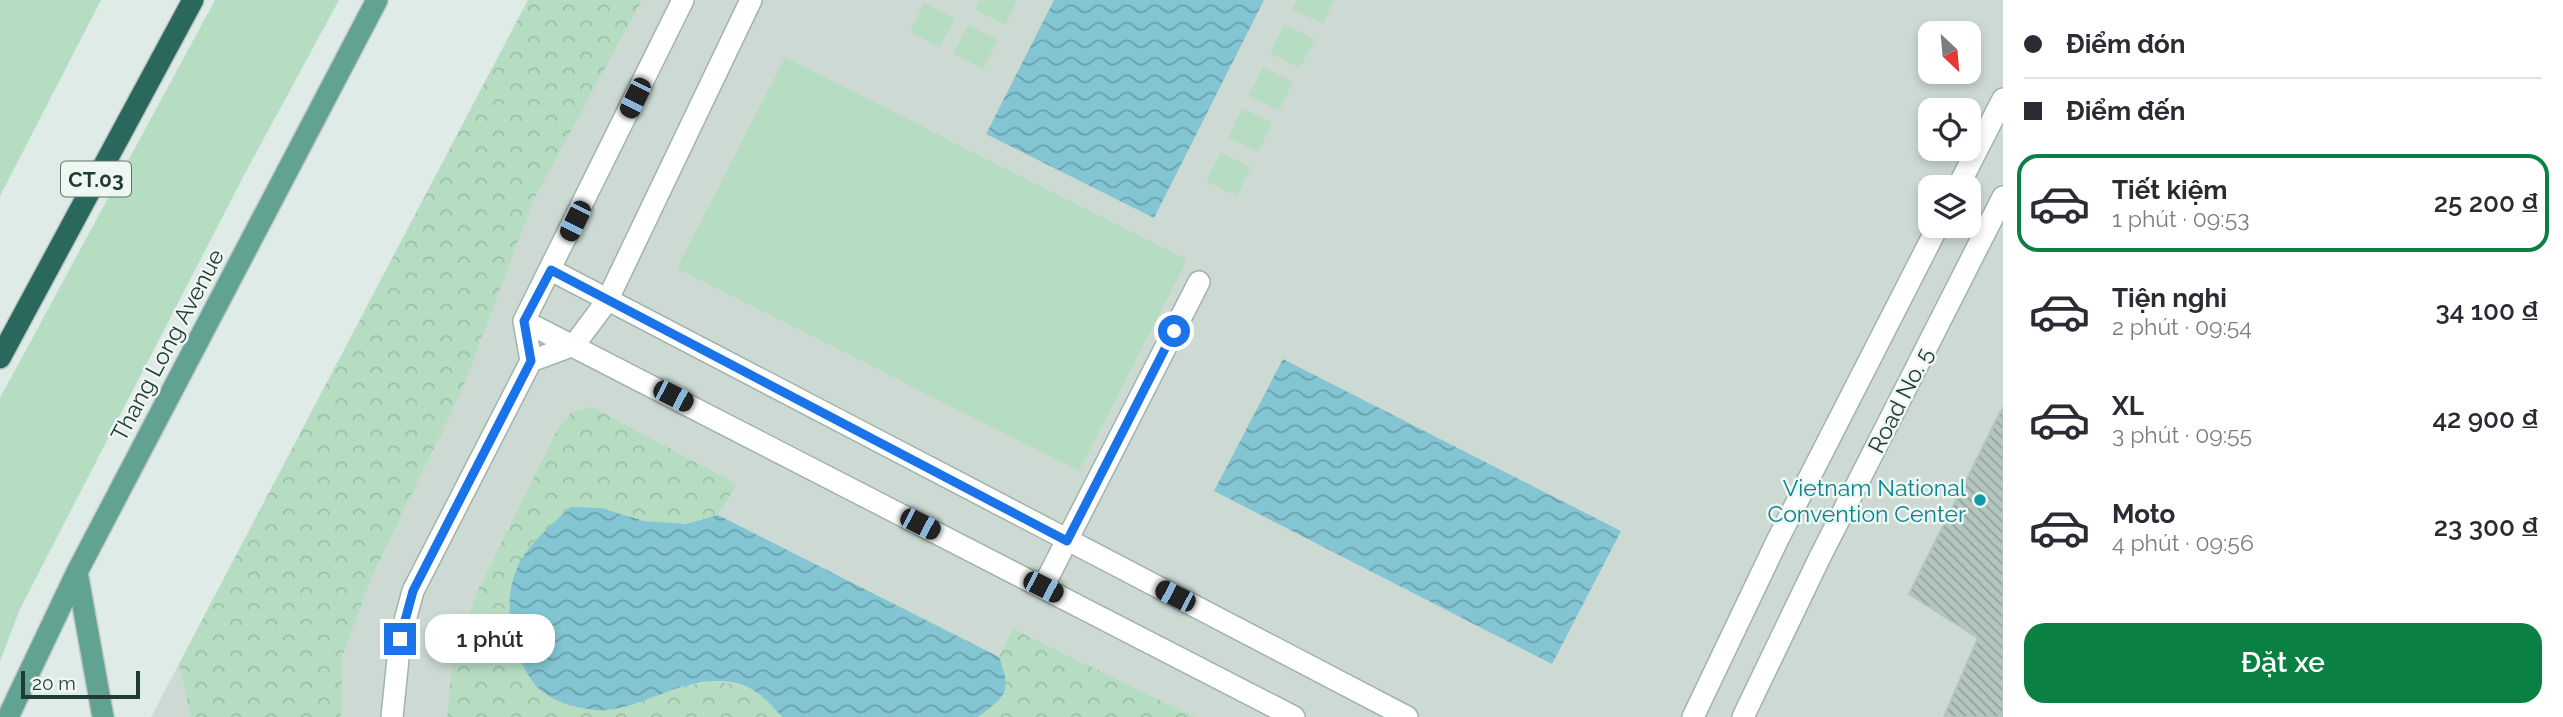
<!DOCTYPE html>
<html lang="vi">
<meta charset="utf-8">
<style>
:root{--surface:#fff;--page:#f2f2f3;--text:#2b2b33;--muted:#7c7c81;--line:#e1e1e2;--accent:#0b8043}
body{margin:0;font-family:Raleway,sans-serif;background:var(--page);color:var(--text);height:100vh;display:flex;flex-direction:column;font-size:26px;white-space:nowrap}
*{box-sizing:border-box;margin:0}
p{font-size:23px;color:var(--muted)}
.icon{flex:none;width:38px;height:38px;fill:none;stroke:currentColor;stroke-width:2;stroke-linecap:round;stroke-linejoin:round}
.map{position:relative;flex:1;overflow:hidden}
.drawer{display:flex;flex-direction:column;background:var(--surface);width:560px}
.drawer>*{flex:none}
.guide{display:grid;align-content:center;height:154px;padding:0 21px;background:var(--surface)}
.needle{width:46px;rotate:154deg}
.controls{position:absolute;left:1918px;top:21px;display:grid;gap:14px}
.controls a{display:grid;place-items:center;width:63px;height:63px;border-radius:14px;background:var(--surface);box-shadow:0 4px 10px #0003;font-size:35px}
.scale{position:absolute;left:21px;bottom:18px;width:119px;box-sizing:border-box;padding-left:7px;border:4px solid #1f3b34;border-top:0;font-size:19px;line-height:24px;white-space:nowrap;color:#1f3b34;-webkit-text-stroke:5px #eff7f3;paint-order:stroke}
.end{position:absolute;width:32px;height:32px;margin:-16px;border:9px solid #1a73e8;background:#fff;box-shadow:0 0 0 4px #fff}
.from{border-radius:50%}
.bubble{position:absolute;height:49px;border-radius:21px;background:var(--surface);box-shadow:0 4px 10px #0003;font-size:23px;font-weight:600;line-height:49px;text-align:center}
.car{position:absolute;width:21px;height:42px;margin:-21px -10px;border-radius:9px;box-shadow:0 0 5px 2px #0007;background:linear-gradient(#222 24%,#8ab4d8 0 40%,#222 0 76%,#8ab4d8 0 86%,#222 0)}
.guide b{display:flex;align-items:center;gap:24px;height:66px;font-size:26px}
.guide b+b{border-top:2px solid var(--line)}
.guide i{width:18px;height:18px;background:var(--text)}
ul{padding:0;list-style:none}
li{display:flex;align-items:center;gap:21px;height:98px;margin:0 14px 10px;padding:0 7px;border:4px solid transparent;border-radius:21px}
li div{flex:1}
li b{display:block;font-size:26px}
li em{font-style:normal;font-weight:600}
li.on{border-color:var(--accent)}
li>.icon{width:63px;height:63px;stroke-width:1.5}
.primary-button{display:flex;gap:14px;margin-top:auto;padding:14px 21px}
.primary-button a{flex:1;height:80px;border-radius:21px;background:var(--accent);color:#fff;font-size:28px;font-weight:600;line-height:80px;text-align:center}
main{display:flex;flex:1;min-height:0}
.map>svg:first-child{display:block}
.built{fill:#cddad4;fill-rule:evenodd}
.green{fill:#b6ddc2}
.forest{fill:url(#forest-crowns)}
.water{fill:url(#water-waves)}
.building{fill:url(#building-back-hatch);stroke:#b1c4bd;stroke-width:2}
.lines{fill:none;stroke-linecap:round;stroke-linejoin:round}
.lane-casing{stroke:#a1b3ad;stroke-width:24}
.primary-casing{stroke:#c0c8c6;stroke-width:24}
.highway-casing{stroke:#c0c8c6;stroke-width:24}
.lane{stroke:#fff;stroke-width:21}
.primary{stroke:#61a293;stroke-width:21}
.highway{stroke:#2a685d;stroke-width:21}
.route{stroke:#1a73e8;stroke-width:9}
.culture-dot{fill:#0f9aa8;stroke:#eff7f3;stroke-width:2.5}
.labels{text-anchor:middle;dominant-baseline:central;stroke-width:5;stroke-linejoin:round;paint-order:stroke}
.shield{fill:#eff7f3;stroke:#5d736d;stroke-width:2}
.shield-label{font-size:21px;font-weight:bold;fill:#1f3b34}
.street-label{font-size:23px;fill:#1f3b34;stroke:#eff7f3}
.culture-label{font-size:23px;fill:#0d838f;stroke:#eff7f3;text-anchor:end}
</style>
<main>
<div class="map">
<svg width="2003" height="717" viewBox="0 0 2003 717">
<defs>
<pattern id="forest-crowns" width="20" height="18" patternUnits="userSpaceOnUse" patternTransform="scale(1.75)"><rect width="20" height="18" fill="#b6ddc2"/><path d="M2 6a3 3 0 1 1 6 0M12 15a3 3 0 1 1 6 0" fill="none" stroke="#9cbfa7"/></pattern>
<pattern id="water-waves" width="16" height="10" patternUnits="userSpaceOnUse" patternTransform="scale(1.75)"><rect width="16" height="10" fill="#83c5d3"/><path d="M0 5q4-4 8 0t8 0" fill="none" stroke="#6ba1ac"/></pattern>
<pattern id="building-back-hatch" width="6" height="6" patternUnits="userSpaceOnUse" patternTransform="scale(1.75)"><rect width="6" height="6" fill="#b4c5be"/><path d="M-1 5l2 2M0 0l6 6M5-1l2 2" fill="none" stroke="#92a19b"/></pattern>
</defs>
<rect width="100%" height="100%" fill="#deebe6"/>
<path class="built" d="M 528,0 L 2003,0 L 2003,717 L 151,717 ZM 1930,33 L 1969,33 L 1969,72 L 1930,72 ZM 1930,110 L 1969,110 L 1969,149 L 1930,149 ZM 1930,187 L 1969,187 L 1969,226 L 1930,226 Z"/>
<path class="green" d="M 0,0 L 101,0 L 0,196 Z
M 215,0 L 339,0 L 243,177 L 20,609 L 0,661 L 0,398 Z
M 980,0 L 1017,0 L 1005,25 L 975,10 Z
M 1297,0 L 1334,0 L 1323,24 L 1292,9 Z
M 924,3 L 955,18 L 940,47 L 910,32 Z
M 968,25 L 998,40 L 983,69 L 953,53 Z
M 1284,25 L 1315,39 L 1300,68 L 1270,53 Z
M 785,57 L 1187,260 L 1079,471 L 677,268 Z
M 1263,67 L 1293,82 L 1279,111 L 1248,96 Z
M 1242,108 L 1272,123 L 1258,152 L 1228,138 Z
M 1221,152 L 1251,167 L 1237,196 L 1206,181 Z"/>
<path class="forest" d="M 528,0 L 642,0 L 534,199 L 462,390 L 372,576 L 342,657 L 341,717 L 191,717 L 179,664 Z
M 592,407 L 737,484 L 718,515 L 686,524 L 644,521 L 601,508 L 642,700 L 676,687 L 716,681 L 753,688 L 768,700 L 782,717 L 447,717 L 453,655 L 479,588 L 558,429 L 572,412 Z
M 1013,629 L 1195,717 L 978,717 C 1007,695 1012,692 999,657 Z"/>
<path class="water" d="M 1054,0 L 1264,0 L 1154,218 L 986,134 Z
M 1283,359 L 1621,531 L 1552,664 L 1214,491 Z
M 571,507 L 601,508 L 644,521 L 686,524 L 718,515 L 999,657 C 1012,692 1007,695 978,717 L 782,717 C 763,694 747,680 715,681 C 676,682 644,706 607,710 C 587,712 551,702 537,687 C 511,657 501,602 518,566 C 529,543 553,524 571,507 Z"/>
<path class="building" d="M 2003,407 L 2003,717 L 1944,717 L 1978,638 L 1909,594 Z"/>
<g class="lines">
<g class="lane-casing">
<path id="lane" d="M 1958,187 L 2003,99
M 551,270 L 1407,717
M 524,321 L 1294,717
M 531,361 L 574,345 L 607,301 L 751,0
M 1043,587 L 1199,282
M 392,717 L 400,639 L 413,591 L 531,361 L 524,321 L 683,0
M 1693,717 L 1778,539 L 1938,226
M 1743,717 L 1819,559 L 2003,197"/>
</g>
<g class="primary-casing">
<path id="primary" d="M 77,572 L 103,717
M 8,717 L 77,572 L 377,0"/>
</g>
<g class="highway-casing">
<path id="highway" d="M 0,358 L 193,0"/>
</g>
<use href="#lane" class="lane"/>
<use href="#primary" class="primary"/>
<use href="#highway" class="highway"/>
</g>
<g class="lines">
<path class="route" d="M 400,639 L 413,591 L 531,361 L 524,321 L 551,270 L 1067,541 L 1174,331"/>
</g>
<circle class="culture-dot" cx="1980" cy="500" r="7"/>
<g class="labels">
<rect class="shield" x="61" y="161.5" width="70" height="35" rx="5"/>
<g class="shield-label">
<text x="96" y="179">CT.03</text>
</g>
<g class="street-label">
<text transform="translate(167 345) rotate(-62)">Thang Long Avenue</text>
<text transform="translate(1900 400) rotate(-63)">Road No. 5</text>
</g>
<g class="culture-label">
<text x="1966" y="487">Vietnam National<tspan x="1966" dy="26">Convention Center</tspan></text>
</g>
</g>
</svg>
<div class="controls">
<a><svg class="needle" viewBox="-14 -14 28 28"><path d="M0-13l5 13h-10z" fill="#e53935"/><path d="M0 13l5-13h-10z" fill="#7c7c81"/></svg></a>
<a><svg class="icon" aria-label="locate" viewBox="0 0 24 24"><circle cx="12" cy="12" r="6"/><path d="M12 2v4M12 18v4M2 12h4M18 12h4"/></svg></a>
<a><svg class="icon" aria-label="layers" viewBox="0 0 24 24"><path d="M12 4l9 5-9 5-9-5zM3 14l9 5 9-5"/></svg></a>
</div>
<div class="scale">20 m</div>
<i class="end from" style="left:1174px;top:331px"></i>
<i class="end" style="left:400px;top:639px"></i>
<div class="bubble" style="left:425px;top:614px;width:130px">1 phút</div>
<i class="car" style="left:635px;top:98px;rotate:206deg"></i>
<i class="car" style="left:575px;top:221px;rotate:206deg"></i>
<i class="car" style="left:673px;top:396px;rotate:117deg"></i>
<i class="car" style="left:920px;top:524px;rotate:117deg"></i>
<i class="car" style="left:1043px;top:587px;rotate:117deg"></i>
<i class="car" style="left:1175px;top:596px;rotate:297deg"></i>
</div>
<section class="drawer">
<div class="guide">
<b><i class="from"></i>Điểm đón</b>
<b><i></i>Điểm đến</b>
</div>
<ul>
<li class="on"><svg class="icon" aria-label="car" viewBox="0 0 24 24"><path d="M5 17H2v-5l4-1 3-4h7l3 4 3 1v5h-3M9 17h6M6 11h13"/><circle cx="7" cy="17" r="2"/><circle cx="17" cy="17" r="2"/></svg><div><b>Tiết kiệm</b><p>1 phút · 09:53</p></div><em>25 200 ₫</em></li>
<li><svg class="icon" aria-label="car" viewBox="0 0 24 24"><path d="M5 17H2v-5l4-1 3-4h7l3 4 3 1v5h-3M9 17h6M6 11h13"/><circle cx="7" cy="17" r="2"/><circle cx="17" cy="17" r="2"/></svg><div><b>Tiện nghi</b><p>2 phút · 09:54</p></div><em>34 100 ₫</em></li>
<li><svg class="icon" aria-label="car" viewBox="0 0 24 24"><path d="M5 17H2v-5l4-1 3-4h7l3 4 3 1v5h-3M9 17h6M6 11h13"/><circle cx="7" cy="17" r="2"/><circle cx="17" cy="17" r="2"/></svg><div><b>XL</b><p>3 phút · 09:55</p></div><em>42 900 ₫</em></li>
<li><svg class="icon" aria-label="car" viewBox="0 0 24 24"><path d="M5 17H2v-5l4-1 3-4h7l3 4 3 1v5h-3M9 17h6M6 11h13"/><circle cx="7" cy="17" r="2"/><circle cx="17" cy="17" r="2"/></svg><div><b>Moto</b><p>4 phút · 09:56</p></div><em>23 300 ₫</em></li>
</ul>
<div class="primary-button"><a>Đặt xe</a></div>
</section>
</main>
